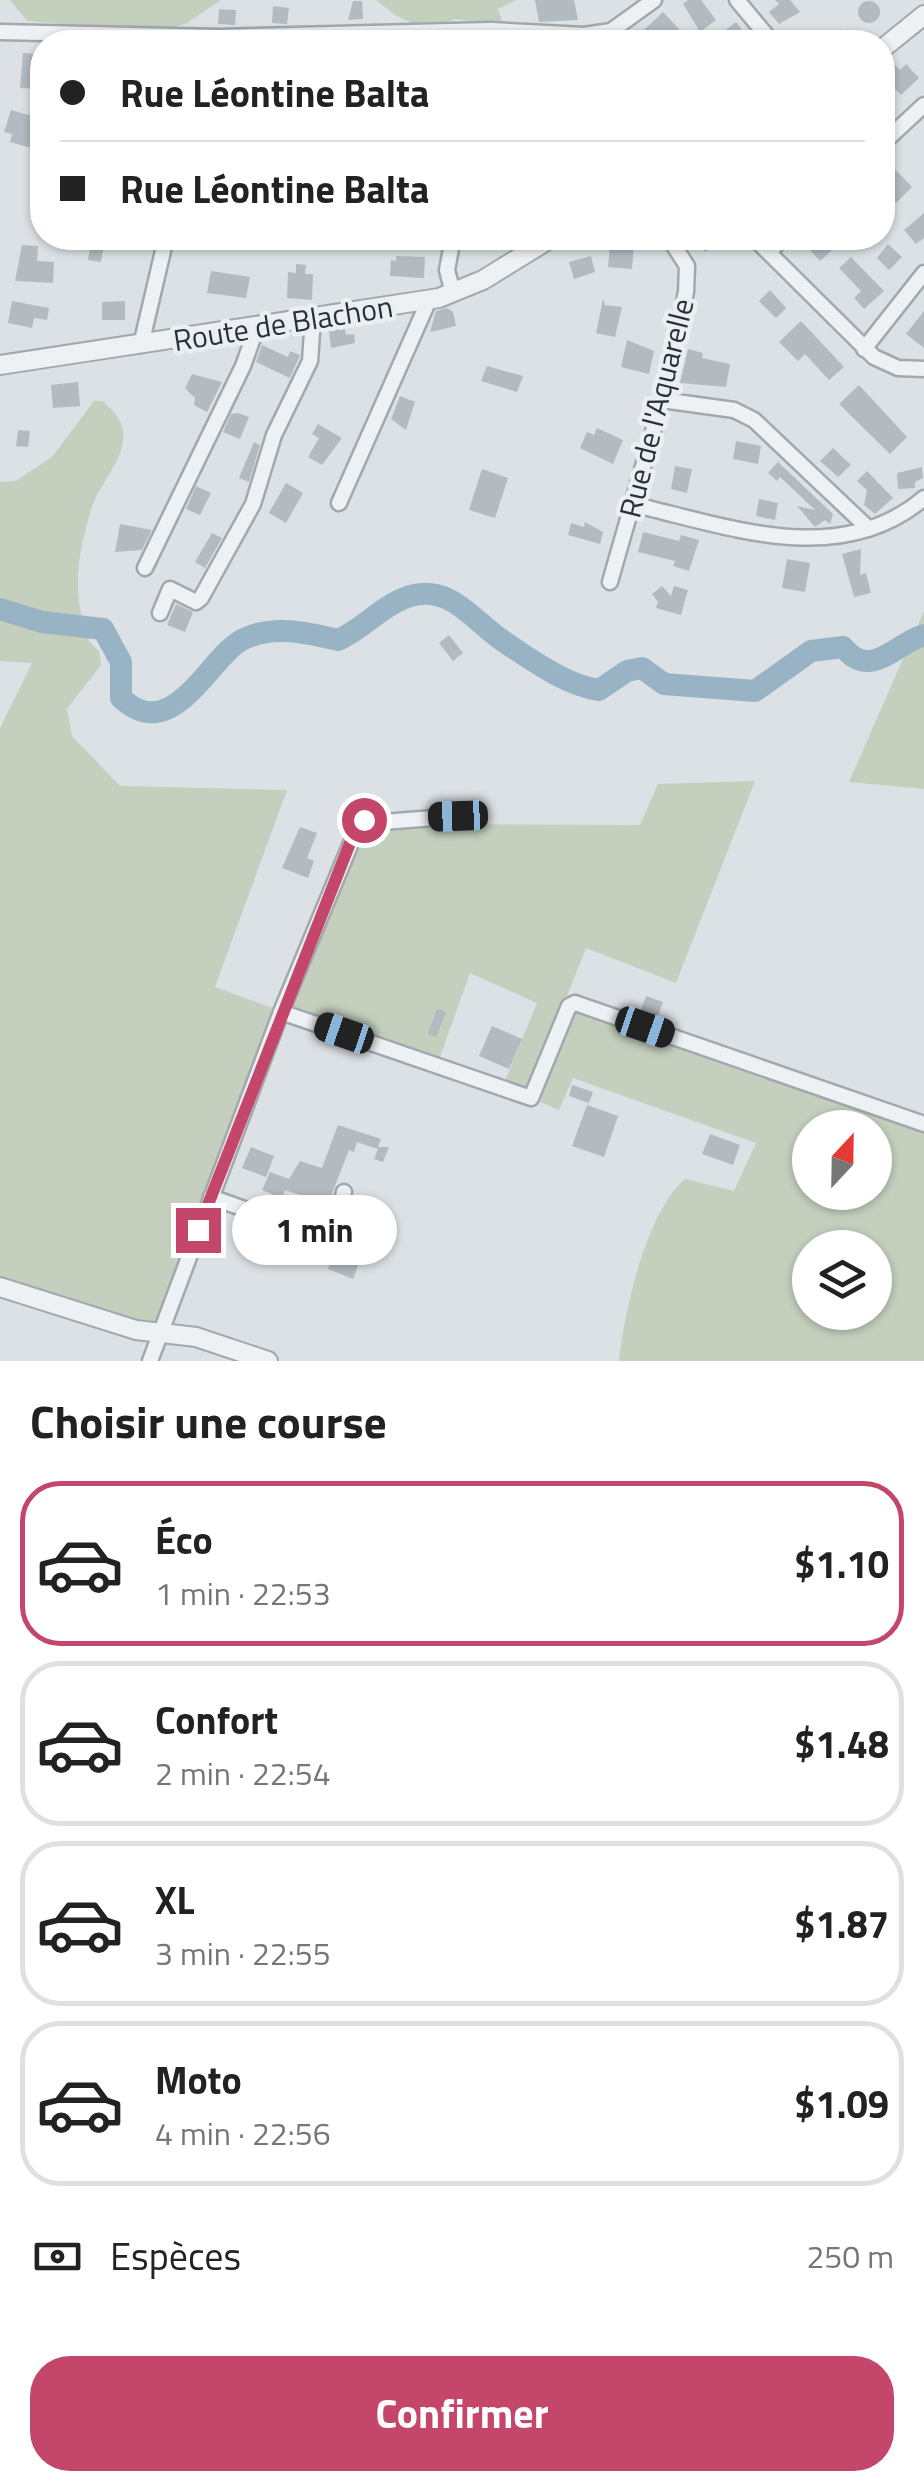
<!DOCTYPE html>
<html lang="fr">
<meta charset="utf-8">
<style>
:root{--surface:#fff;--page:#f6f6f6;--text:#222;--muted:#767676;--line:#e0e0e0;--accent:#c5466b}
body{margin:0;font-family:"Titillium Web",sans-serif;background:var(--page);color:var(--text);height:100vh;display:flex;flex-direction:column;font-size:38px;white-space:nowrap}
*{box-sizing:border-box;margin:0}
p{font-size:32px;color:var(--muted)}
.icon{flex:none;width:55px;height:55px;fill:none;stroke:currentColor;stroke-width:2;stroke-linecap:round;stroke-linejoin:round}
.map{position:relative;height:1361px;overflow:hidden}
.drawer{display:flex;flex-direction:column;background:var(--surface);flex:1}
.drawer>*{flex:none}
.top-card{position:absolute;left:30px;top:30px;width:865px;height:220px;border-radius:40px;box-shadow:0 2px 8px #0004;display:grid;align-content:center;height:220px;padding:0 30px;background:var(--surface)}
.needle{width:65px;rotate:22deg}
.buttons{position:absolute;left:792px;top:1110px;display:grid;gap:20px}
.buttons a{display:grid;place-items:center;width:100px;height:100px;border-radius:50%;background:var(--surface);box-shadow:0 2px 8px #0004;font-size:50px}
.end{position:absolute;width:45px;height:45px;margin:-22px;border:12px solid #c5466b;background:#fff;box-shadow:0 0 0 5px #fff}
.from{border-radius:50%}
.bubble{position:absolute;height:70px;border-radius:35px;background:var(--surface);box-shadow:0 2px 8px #0004;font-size:32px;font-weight:700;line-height:70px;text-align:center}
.car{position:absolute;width:30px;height:60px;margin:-30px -15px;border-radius:12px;box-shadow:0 0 8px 2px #0007;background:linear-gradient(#222 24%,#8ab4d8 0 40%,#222 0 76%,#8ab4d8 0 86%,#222 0)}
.top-card b{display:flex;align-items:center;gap:35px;height:95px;font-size:38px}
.top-card b+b{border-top:2px solid var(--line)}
.top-card i{width:25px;height:25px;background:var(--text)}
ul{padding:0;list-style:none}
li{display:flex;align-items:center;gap:30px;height:165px;margin:0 20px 15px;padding:0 10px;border:5px solid var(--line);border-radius:40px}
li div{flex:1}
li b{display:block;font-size:38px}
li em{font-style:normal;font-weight:700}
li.on{border-color:var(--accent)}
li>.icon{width:90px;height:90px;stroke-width:1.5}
h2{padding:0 30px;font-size:45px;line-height:120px}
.pay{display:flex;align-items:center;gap:25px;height:110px;padding:0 30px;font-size:38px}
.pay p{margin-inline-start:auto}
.cta{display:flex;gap:20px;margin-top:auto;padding:20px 30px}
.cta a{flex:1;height:115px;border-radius:40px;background:var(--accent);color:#fff;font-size:40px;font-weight:700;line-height:115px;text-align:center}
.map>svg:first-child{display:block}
.green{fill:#c4cfbd;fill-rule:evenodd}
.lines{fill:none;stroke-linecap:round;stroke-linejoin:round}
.river{stroke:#98b4c4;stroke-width:22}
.building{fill:#b3bbc1}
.minor-casing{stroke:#a2a9ae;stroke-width:19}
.tertiary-casing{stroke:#a2a9ae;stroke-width:22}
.minor{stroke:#eef1f4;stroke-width:14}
.tertiary{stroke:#eef1f4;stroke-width:18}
.route{stroke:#c5466b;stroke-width:12}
.labels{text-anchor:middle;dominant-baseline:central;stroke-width:9;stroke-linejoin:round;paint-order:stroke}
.street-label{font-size:30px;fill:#27313a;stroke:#ebeff3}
</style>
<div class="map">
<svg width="924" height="1361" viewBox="0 0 924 1361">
<rect width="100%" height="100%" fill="#dce1e5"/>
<path class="green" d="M 10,0 L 221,0 L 187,23 L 160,32 L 27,21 Z
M 376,0 L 516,0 L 498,9 L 504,26 L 455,19 L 426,30 L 395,15 Z
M 94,401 L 102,401 C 151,438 102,473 91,510 C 80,546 73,581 82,618 C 86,633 86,641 99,651 L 101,665 L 67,709 L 72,736 L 120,786 L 287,790 L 215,987 L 281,1011 L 350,843 L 371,824 L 640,825 L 658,784 L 755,781 L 676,983 L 586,948 L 527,1097 L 502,1088 L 537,1003 L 470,973 L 437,1065 L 281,1012 L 160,1332 L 0,1287 L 0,728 L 32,663 L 0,661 L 0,482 L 16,481 L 52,457 Z
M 924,611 L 924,789 L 849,782 Z
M 569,1006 L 924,1124 L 924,1361 L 619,1361 C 624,1311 647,1211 685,1179 L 734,1191 L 756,1143 L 573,1078 L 559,1110 L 531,1098 ZM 810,1128 L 875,1128 L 875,1192 L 810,1192 ZM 810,1248 L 875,1248 L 875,1312 L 810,1312 Z"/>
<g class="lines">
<path class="river" d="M 0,609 L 42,622 L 103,629 L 121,662 L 121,698 C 175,748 211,651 246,638 C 276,625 307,633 338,640 C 363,629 384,604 410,596 C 451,584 474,622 503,641 C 530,659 567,686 599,690 L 627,671 L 642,668 L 664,684 L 755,691 L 811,651 L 843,647 C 871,681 894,644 924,635"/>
</g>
<path class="building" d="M 535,0 L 574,0 L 578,20 L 539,22 Z
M 688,0 L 701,0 L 716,20 L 700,32 L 683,4 Z
M 775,0 L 790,0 L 800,12 L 779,24 L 769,12 L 779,4 Z
M858 12a11 11 0 1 1 22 0a11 11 0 1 1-22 0Z
M 353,1 L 362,1 L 363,19 L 348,20 Z
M 273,6 L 289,8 L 287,24 L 272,23 Z
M 219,9 L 236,10 L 235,25 L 218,24 Z
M 663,12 L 679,29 L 673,35 L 680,42 L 656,42 L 644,30 Z
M 736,22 L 746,35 L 737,42 L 725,42 L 719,35 Z
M 841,29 L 853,42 L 826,42 Z
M 23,53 L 42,54 L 42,89 L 20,88 Z
M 891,61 L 900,70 L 906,64 L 919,78 L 901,95 L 887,81 L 882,85 L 882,69 Z
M 11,110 L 39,118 L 31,148 L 10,142 L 12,134 L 4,132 Z
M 892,166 L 912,187 L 896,203 L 882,189 L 882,175 Z
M 924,213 L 924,238 L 916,244 L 904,230 Z
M 696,238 L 728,238 L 705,252 Z
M 821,238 L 831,238 L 838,245 L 820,261 L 809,249 Z
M 91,242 L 104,244 L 101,262 L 88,260 Z
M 610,244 L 634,246 L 632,269 L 608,267 Z
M 888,244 L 902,257 L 889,270 L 877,258 Z
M 22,245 L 38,246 L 37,261 L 54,262 L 53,283 L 15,281 Z
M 396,256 L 425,257 L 424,278 L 390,276 L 391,260 L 396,261 Z
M 591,256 L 595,272 L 574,279 L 569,262 Z
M 851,257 L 884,291 L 864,309 L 854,298 L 861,291 L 839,268 Z
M 296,264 L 306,265 L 305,274 L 313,274 L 312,300 L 287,298 L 288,272 L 296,273 Z
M 211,271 L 250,277 L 246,298 L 207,293 Z
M 770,290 L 786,308 L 776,318 L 759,301 Z
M 603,299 L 605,305 L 622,307 L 615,337 L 596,333 Z
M 12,301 L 49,308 L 47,320 L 34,318 L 32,328 L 8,323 Z
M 125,301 L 125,320 L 102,320 L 102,302 Z
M 447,308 L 453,312 L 456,326 L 430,332 L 436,311 Z
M 924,311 L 924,348 L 906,334 Z
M 801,321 L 844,367 L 829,380 L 805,354 L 798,361 L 779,342 Z
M 344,325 L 346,335 L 354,334 L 355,343 L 331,348 L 329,330 Z
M 627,340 L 654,351 L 649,374 L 621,367 Z
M 262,345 L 288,357 L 290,351 L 300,355 L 290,378 L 256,362 Z
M 688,349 L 703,353 L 702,358 L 730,364 L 726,387 L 680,383 Z
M 487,366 L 523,376 L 517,392 L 481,381 Z
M 192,374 L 222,382 L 207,412 L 194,405 L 195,398 L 185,388 Z
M 78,382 L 80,406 L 53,408 L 51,385 Z
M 859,385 L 907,437 L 890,454 L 839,404 Z
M 400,396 L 415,402 L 406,430 L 391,419 Z
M 238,413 L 249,417 L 240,439 L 223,432 L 231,414 Z
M 318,424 L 342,438 L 322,465 L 308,457 L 319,438 L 312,434 Z
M 597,428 L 623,440 L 613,464 L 580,448 L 587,432 L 594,435 Z
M 18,430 L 30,431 L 28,447 L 16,446 Z
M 736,441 L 761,446 L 758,464 L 733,459 Z
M 254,442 L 260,445 L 249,482 L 239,478 Z
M 833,448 L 851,465 L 838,477 L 820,461 Z
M 778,462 L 833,514 L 830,524 L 825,520 L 815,527 L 797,506 L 815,510 L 780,477 L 777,481 L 768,473 Z
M 675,466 L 692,469 L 687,493 L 671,489 Z
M 922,467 L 923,478 L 915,482 L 915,488 L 898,489 L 897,473 Z
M 482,469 L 508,478 L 495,518 L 469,510 Z
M 867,471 L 893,498 L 875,514 L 864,505 L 867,490 L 857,481 Z
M 286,483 L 303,493 L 286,523 L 269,513 Z
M 196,486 L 211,493 L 200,515 L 186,509 Z
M 759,499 L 778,503 L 775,520 L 756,516 Z
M 585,522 L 603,532 L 600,544 L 568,535 L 571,523 L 584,527 Z
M 120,524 L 152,530 L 142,550 L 115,552 Z
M 643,532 L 679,541 L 681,535 L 699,540 L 689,571 L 673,566 L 675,561 L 638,552 Z
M 212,533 L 222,538 L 205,568 L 195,562 Z
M 861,549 L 860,575 L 866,573 L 871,593 L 854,597 L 842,554 Z
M 787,559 L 810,563 L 805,592 L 782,588 Z
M 662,586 L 671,596 L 674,586 L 688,590 L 681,615 L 656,608 L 658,602 L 652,594 Z
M 176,604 L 193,612 L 185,632 L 167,625 Z
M 449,635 L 463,653 L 453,661 L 439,643 Z
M 300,827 L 317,833 L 307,858 L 314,861 L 308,878 L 282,868 Z
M 646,996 L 663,1002 L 657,1018 L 640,1012 Z
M 437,1009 L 446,1012 L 436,1037 L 428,1034 Z
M 492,1026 L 522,1039 L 509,1069 L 479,1056 Z
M 572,1085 L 593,1092 L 589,1103 L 569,1096 Z
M 587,1105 L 618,1116 L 604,1157 L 572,1146 Z
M 338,1125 L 381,1139 L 378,1147 L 389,1147 L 383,1162 L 374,1159 L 378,1149 L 357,1142 L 354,1152 L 349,1150 L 328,1204 L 285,1190 L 282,1198 L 262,1190 L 270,1172 L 289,1179 L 300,1161 L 322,1168 Z
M 710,1134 L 740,1145 L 733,1165 L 702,1154 Z
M 251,1147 L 274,1156 L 266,1177 L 242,1168 Z
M 334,1253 L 359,1263 L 353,1279 L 328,1269 Z"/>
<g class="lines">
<g class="minor-casing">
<path id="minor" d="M 737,0 L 772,42
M 0,32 L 219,37
M 217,42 L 219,37 L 491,30 L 584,35 L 611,31 L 654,0
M 882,144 L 924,105
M 40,172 L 42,163
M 754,238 L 874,357 L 898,368 L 924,369
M 769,252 L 783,238
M 453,293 L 447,270 L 453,238
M 141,345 L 166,238
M 864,349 L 924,273
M 662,400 L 734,410 L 754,420 L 869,529
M 339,503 L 429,300
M 631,504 C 727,526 840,570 924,498
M 145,568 L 243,366 L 257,327
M 610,582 L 662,400 L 686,292 L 687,266 L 669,238
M 160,613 L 170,589 L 196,602 L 201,598 L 253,504 L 274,435 L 310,361 L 313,318
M 281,1012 L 359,824 L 458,816
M 211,1197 L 267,1217 L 295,1208 L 331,1216 L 340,1210 L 344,1192
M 150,1361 L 281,1012 L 531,1098 L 569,1006 L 575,1003 L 924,1124"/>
</g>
<g class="tertiary-casing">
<path id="tertiary" d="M 882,49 L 924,15
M 0,365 L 439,298 L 483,280 L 551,238
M 0,1287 L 136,1330 L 196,1337 L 268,1361"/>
</g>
<use href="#minor" class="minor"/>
<use href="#tertiary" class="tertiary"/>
</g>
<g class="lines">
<path class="route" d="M 198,1230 L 350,843 L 364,820"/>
</g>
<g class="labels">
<g class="street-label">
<text transform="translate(283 323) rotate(-9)">Route de Blachon</text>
<text transform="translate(656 408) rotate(-76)">Rue de l'Aquarelle</text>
</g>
</g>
</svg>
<div class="buttons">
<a><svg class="needle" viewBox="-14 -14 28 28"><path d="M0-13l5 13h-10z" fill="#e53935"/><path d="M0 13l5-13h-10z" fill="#767676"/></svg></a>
<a><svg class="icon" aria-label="layers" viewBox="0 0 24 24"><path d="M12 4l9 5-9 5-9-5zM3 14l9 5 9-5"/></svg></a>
</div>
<i class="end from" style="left:364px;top:820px"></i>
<i class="end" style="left:198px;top:1230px"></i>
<div class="bubble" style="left:232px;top:1195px;width:165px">1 min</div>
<i class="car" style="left:458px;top:816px;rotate:268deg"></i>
<i class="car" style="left:645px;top:1027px;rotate:109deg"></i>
<i class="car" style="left:344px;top:1033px;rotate:289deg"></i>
<div class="top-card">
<b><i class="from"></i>Rue Léontine Balta</b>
<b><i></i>Rue Léontine Balta</b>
</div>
</div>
<section class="drawer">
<h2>Choisir une course</h2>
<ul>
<li class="on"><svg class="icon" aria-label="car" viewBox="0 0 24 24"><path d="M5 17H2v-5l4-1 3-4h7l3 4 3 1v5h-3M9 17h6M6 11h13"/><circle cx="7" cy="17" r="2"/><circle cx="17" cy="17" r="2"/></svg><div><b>Éco</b><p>1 min · 22:53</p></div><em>$1.10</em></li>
<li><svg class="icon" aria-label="car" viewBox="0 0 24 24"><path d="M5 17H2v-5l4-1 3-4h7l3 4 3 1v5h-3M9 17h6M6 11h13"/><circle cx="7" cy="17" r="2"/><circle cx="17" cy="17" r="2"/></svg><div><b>Confort</b><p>2 min · 22:54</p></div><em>$1.48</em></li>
<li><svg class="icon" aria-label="car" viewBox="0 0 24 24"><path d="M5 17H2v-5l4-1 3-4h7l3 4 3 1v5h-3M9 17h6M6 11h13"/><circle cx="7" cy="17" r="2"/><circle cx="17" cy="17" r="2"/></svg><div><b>XL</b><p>3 min · 22:55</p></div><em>$1.87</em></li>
<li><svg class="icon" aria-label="car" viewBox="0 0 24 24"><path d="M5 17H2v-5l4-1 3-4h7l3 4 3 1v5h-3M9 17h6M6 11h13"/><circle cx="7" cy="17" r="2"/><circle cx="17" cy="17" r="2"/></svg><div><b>Moto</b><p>4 min · 22:56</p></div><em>$1.09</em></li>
</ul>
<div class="pay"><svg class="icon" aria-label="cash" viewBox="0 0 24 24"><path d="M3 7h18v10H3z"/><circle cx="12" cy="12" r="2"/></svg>Espèces<p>250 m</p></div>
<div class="cta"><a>Confirmer</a></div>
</section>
